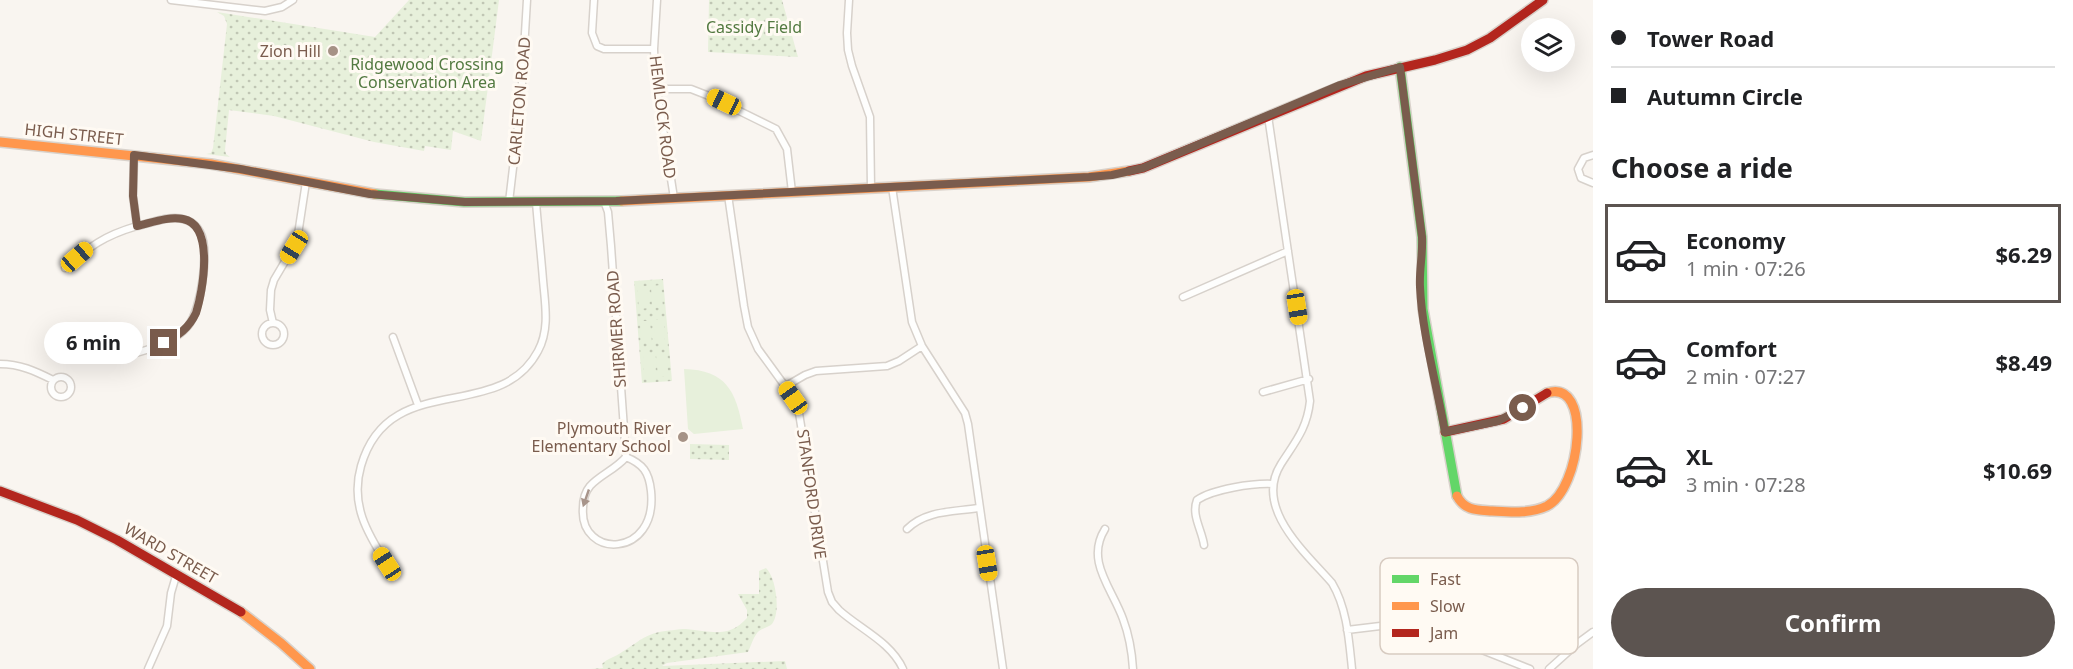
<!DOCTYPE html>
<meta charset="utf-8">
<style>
:root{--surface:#fff;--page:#f6f6f6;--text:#202124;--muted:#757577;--line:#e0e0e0;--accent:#5c5450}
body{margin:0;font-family:"Noto Sans",sans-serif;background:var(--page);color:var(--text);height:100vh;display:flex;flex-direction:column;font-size:22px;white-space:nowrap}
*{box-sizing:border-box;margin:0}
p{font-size:20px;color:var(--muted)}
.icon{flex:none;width:33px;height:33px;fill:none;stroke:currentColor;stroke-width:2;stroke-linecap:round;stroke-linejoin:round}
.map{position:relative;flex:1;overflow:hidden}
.panel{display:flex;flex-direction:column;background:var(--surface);width:480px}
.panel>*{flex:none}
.top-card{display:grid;align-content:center;height:132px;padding:0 18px;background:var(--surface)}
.fabs{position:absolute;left:1521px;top:18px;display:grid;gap:12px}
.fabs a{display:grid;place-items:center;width:54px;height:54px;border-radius:50%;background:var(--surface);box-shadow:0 6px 24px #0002;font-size:30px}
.end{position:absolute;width:27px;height:27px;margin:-14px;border:8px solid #7a5c4d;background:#fff;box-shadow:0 0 0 3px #fff}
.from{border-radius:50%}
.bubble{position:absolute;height:42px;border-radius:21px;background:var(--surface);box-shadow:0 6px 24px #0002;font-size:20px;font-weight:700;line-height:42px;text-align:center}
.car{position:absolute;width:18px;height:36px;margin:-18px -9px;border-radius:8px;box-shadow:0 0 4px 2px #0007;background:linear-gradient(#f5c518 24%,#345 0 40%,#f5c518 0 76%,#345 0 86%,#f5c518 0)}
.top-card b{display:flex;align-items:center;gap:21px;height:57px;font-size:22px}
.top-card b+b{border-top:2px solid var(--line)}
.top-card i{width:15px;height:15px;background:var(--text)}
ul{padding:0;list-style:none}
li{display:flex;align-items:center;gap:18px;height:99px;margin:0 12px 9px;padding:0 6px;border:3px solid transparent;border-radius:0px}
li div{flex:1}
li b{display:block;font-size:22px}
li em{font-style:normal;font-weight:700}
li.current{border-color:var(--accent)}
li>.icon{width:54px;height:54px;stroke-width:1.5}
h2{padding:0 18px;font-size:27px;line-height:72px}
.action{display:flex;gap:12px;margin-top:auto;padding:12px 18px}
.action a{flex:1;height:69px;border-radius:36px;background:var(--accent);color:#fff;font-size:24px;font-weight:700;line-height:69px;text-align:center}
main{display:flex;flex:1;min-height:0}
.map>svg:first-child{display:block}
.grass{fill:url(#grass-dots)}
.garden{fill:#e7f0db}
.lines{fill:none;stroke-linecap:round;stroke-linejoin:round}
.street-casing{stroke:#d7d1cb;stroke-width:9}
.fast-casing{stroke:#d9d2cb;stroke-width:12}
.slow-casing{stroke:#d9d2cb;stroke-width:12}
.jam-casing{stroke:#d9d2cb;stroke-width:12}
.street{stroke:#fefefd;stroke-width:6}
.fast{stroke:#63d668;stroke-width:9}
.slow{stroke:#ff974d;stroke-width:9}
.jam{stroke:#b3261e;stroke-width:9}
.oneway{fill:#a8958b}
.route{stroke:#7a5c4d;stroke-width:8}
.poi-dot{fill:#a69286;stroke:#fffaf3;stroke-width:2}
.labels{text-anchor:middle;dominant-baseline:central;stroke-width:6;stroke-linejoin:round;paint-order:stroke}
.park-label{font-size:16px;fill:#537a41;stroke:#fffaf3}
.poi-label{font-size:16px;fill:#7a5c4d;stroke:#fffaf3;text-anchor:end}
.street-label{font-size:16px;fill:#7a5c4d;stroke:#fffaf3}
.key{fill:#fffaf3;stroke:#d7cbc1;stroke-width:1.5}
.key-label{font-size:16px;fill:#7a5c4d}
</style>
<main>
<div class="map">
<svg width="1593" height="669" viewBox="0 0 1593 669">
<defs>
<pattern id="grass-dots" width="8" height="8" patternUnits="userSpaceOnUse" patternTransform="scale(1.5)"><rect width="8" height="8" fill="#e7f0db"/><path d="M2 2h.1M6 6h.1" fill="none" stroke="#c0c6b4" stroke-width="1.8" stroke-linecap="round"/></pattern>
</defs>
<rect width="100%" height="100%" fill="#f9f5f0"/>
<path class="grass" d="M 409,0 L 499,0 L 481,141 L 453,131 L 451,150 L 425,146 L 424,151 L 374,142 L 274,116 L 229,110 L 225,150 L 226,154 L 230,157 L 206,154 L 211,153 L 213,148 L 227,24 L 224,16 L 217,12 L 375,37 Z
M 709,0 L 782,0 L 798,57 L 708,52 Z
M 663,279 L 672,381 L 642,383 L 634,281 Z
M 690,444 L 729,445 L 729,460 L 690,459 Z
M 766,568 C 776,577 781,613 772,624 C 769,627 763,628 759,631 C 754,635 751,646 748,652 L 667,663 L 662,666 L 785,661 L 787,669 L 591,669 L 603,668 L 602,664 C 608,658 615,657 622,652 C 634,645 644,635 659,632 C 667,631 678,629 686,629 C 711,631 728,639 747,618 L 747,610 L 738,594 L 759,594 L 759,571 Z"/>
<path class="garden" d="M 661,285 L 663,307 L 652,308 L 651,286 Z
M 647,286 L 649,308 L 639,309 L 637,287 Z
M 654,320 L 664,320 L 665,342 L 655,342 Z
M 640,321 L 650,321 L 652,343 L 641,343 Z
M 667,354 L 668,376 L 658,377 L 656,355 Z
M 643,355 L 653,355 L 654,377 L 644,377 Z
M 684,369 C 726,370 736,391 743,429 L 694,434 L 688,429 Z"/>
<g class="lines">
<g class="street-casing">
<path id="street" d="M 171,0 L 265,11 L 282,7 L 293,0
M 594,0 L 592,33 L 597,46 L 604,49 L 654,49
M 657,0 L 654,49 L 655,77 L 674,198
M 849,0 L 847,33 L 848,50 L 852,66 L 870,117 L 871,188
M 657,89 L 691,89 L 709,96 L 776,129 L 787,149 L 792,192
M 1268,116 L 1310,401 C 1307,429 1295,442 1281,464 C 1253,508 1306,553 1332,583 C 1347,608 1349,640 1352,669
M 134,155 L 133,196 L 137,226 C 152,223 171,214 186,220 C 192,222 197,226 200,232 C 210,250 201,310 188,326 C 176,341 154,348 136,353
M 1593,155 L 1584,158 L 1578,169 L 1581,178 L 1593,183
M 892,187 L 912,322 L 922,346 L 965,413 L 968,424 L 1003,669
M 728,195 L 744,306 L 748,327 L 758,349 L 793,397 L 798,407 L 828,592 L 832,602 L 839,610 C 860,629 891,642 903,669
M 604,201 L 608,212 L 611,246 L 626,457 C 616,469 600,475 590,486 C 585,492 583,501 583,508 C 579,559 658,559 651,491 C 649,472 643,464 626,457
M 509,202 L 521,100 L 527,0
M 65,268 C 91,246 103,236 137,226
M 1183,297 L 1288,251
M 273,323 L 270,310 L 271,290 L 274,280 L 297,241 L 306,182
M262 334a11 11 0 1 1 22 0a11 11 0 1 1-22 0Z
M 393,337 L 418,405
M 0,364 C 20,364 35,371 53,380
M51 387a10 10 0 1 1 20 0a10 10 0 1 1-20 0Z
M 786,386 L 805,375 L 816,371 L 887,366 L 899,361 L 922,346
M 1263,392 L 1309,379
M 907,529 C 926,510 954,512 978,508
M 1105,529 C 1085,561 1112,588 1123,619 C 1129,635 1132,652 1133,669
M 1204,545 C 1202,530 1191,515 1197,500 C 1213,489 1253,483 1273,484
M 387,564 C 367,533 350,504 361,466 C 389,368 499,425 538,351 C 550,329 545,304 543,280 C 541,254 538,228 536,202
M 1347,630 L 1397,624 L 1410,626 L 1467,644 L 1530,669
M 148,669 L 167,626 L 171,593 L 176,576
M 1549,669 L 1578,643 L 1593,632"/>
</g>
<g class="fast-casing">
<path id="fast" d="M 1400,67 L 1422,237 L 1423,309 L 1457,496
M 375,194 L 464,202 L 621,201"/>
</g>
<g class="slow-casing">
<path id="slow" d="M 0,142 L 211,164 L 375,194
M 621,201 L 1089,177 L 1129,171
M 1457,496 C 1465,511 1477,510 1492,511 C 1510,512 1530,514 1547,506 C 1581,489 1593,378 1547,393
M 241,612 L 281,643 L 310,669"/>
</g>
<g class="jam-casing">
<path id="jam" d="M 1129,171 L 1143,168 L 1366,76 L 1435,60 L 1467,50 L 1490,38 L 1543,0
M 1445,432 L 1504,419 L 1547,393
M 0,491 L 77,520 L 117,540 L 241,612"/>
</g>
<use href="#street" class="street"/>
<use href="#fast" class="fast"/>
<use href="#slow" class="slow"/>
<use href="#jam" class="jam"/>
</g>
<defs><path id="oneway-solid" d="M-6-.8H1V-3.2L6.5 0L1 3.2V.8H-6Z" transform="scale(1.5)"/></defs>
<use class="oneway" href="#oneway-solid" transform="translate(586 498) rotate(109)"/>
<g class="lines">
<path class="route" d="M 164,343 C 179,335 189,328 196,313 C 203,291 215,225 183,219 C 168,216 151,223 137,226 L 133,196 L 134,155 L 240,169 L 370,194 L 465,202 L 616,201 L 1089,177 L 1112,175 L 1143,168 L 1340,85 L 1400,67 L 1422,237 C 1423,254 1419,270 1420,287 C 1422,333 1437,386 1445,432 L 1498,421 L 1523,408"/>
</g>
<g class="poi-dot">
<circle cx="333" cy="51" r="6"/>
<circle cx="683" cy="437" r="6"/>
</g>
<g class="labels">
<g class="park-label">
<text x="754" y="27">Cassidy Field</text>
<text x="427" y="64">Ridgewood Crossing<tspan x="427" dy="18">Conservation Area</tspan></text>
</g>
<g class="poi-label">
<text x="321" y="51">Zion Hill</text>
<text x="671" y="428">Plymouth River<tspan x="671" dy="18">Elementary School</tspan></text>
</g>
<g class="street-label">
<text transform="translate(519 101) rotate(-85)">CARLETON ROAD</text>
<text transform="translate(663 117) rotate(83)">HEMLOCK ROAD</text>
<text transform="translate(74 134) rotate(6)">HIGH STREET</text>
<text transform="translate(616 329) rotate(-94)">SHIRMER ROAD</text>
<text transform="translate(812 494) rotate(82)">STANFORD DRIVE</text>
<text transform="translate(171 553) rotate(30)">WARD STREET</text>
</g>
</g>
<rect x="1380" y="558" width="198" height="96" rx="9" class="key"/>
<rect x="1392" y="575" width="27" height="8" fill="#63d668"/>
<rect x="1392" y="602" width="27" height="8" fill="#ff974d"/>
<rect x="1392" y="629" width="27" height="8" fill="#b3261e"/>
<g class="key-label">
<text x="1430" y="585">Fast</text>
<text x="1430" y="612">Slow</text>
<text x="1430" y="639">Jam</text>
</g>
</svg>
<div class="fabs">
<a><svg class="icon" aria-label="layers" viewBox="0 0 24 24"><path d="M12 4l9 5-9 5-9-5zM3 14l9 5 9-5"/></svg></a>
</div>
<i class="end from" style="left:1523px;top:408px"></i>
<i class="end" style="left:164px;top:343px"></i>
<div class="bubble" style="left:44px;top:322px;width:99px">6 min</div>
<i class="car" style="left:724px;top:102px;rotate:295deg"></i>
<i class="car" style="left:294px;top:247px;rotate:212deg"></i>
<i class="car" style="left:77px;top:257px;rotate:49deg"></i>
<i class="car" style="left:1297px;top:307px;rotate:171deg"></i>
<i class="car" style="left:793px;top:398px;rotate:325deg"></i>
<i class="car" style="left:987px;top:563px;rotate:171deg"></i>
<i class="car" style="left:387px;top:564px;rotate:327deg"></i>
</div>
<section class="panel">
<div class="top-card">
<b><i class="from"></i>Tower Road</b>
<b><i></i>Autumn Circle</b>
</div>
<h2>Choose a ride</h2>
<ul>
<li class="current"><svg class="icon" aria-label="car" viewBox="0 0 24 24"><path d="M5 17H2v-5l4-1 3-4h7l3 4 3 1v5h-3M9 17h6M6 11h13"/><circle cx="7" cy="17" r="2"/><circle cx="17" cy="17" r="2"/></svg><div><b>Economy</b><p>1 min · 07:26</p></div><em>$6.29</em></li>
<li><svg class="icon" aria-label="car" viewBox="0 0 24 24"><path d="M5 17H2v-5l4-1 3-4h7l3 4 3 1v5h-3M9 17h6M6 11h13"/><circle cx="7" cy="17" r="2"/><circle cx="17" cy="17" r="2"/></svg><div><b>Comfort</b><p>2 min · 07:27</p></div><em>$8.49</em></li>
<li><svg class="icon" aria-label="car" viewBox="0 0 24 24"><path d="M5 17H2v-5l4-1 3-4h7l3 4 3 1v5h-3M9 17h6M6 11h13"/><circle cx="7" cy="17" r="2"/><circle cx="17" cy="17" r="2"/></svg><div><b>XL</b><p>3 min · 07:28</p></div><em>$10.69</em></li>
</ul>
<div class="action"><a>Confirm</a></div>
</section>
</main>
